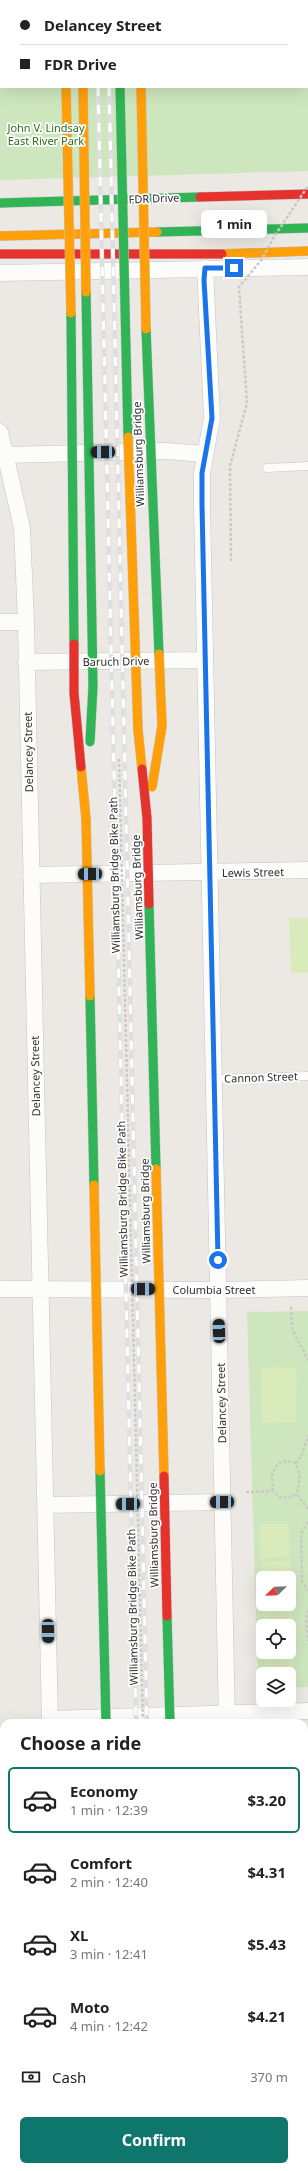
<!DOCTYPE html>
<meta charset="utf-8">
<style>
:root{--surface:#fff;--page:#f2f2f2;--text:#222;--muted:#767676;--line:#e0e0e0;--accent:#0f766e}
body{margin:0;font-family:"Noto Sans",sans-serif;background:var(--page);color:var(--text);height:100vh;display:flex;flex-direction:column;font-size:15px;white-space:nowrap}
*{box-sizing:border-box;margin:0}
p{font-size:13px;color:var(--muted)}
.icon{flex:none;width:22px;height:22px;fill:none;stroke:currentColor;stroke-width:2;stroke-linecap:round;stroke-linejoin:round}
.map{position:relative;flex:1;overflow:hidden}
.details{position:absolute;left:0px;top:1719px;width:308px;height:452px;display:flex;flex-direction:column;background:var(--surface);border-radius:12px 12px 0 0;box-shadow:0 4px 16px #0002}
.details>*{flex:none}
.top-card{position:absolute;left:0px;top:0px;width:308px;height:88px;box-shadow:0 4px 16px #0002;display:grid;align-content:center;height:88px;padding:0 20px;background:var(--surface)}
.needle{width:26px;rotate:247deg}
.tools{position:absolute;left:256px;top:1571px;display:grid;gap:8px}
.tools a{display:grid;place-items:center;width:40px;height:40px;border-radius:6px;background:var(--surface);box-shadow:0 4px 16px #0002;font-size:20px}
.end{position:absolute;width:18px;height:18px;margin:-9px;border:5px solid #1a73e8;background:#fff;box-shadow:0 0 0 2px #fff}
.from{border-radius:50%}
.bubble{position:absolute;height:28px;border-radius:6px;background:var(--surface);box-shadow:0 4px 16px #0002;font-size:13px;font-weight:700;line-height:28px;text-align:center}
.car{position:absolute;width:12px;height:24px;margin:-12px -6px;border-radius:5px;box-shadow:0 0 3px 1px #0007;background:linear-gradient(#222 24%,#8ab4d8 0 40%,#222 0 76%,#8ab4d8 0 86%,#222 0)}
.top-card b{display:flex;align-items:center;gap:14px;height:38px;font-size:15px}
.top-card b+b{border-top:1px solid var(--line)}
.top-card i{width:10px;height:10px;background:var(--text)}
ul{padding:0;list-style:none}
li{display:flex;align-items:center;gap:12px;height:66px;margin:0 8px 6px;padding:0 12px;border:2px solid transparent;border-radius:6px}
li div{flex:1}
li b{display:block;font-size:15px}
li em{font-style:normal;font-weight:700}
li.selected{border-color:var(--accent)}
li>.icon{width:36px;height:36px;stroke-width:1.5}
h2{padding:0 20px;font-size:18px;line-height:48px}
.pay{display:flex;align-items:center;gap:10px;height:44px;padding:0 20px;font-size:15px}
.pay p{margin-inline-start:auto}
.button{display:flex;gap:8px;margin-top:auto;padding:8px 20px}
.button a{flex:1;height:46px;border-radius:6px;background:var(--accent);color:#fff;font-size:16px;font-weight:700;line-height:46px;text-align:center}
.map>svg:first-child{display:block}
.education{fill:#e6e0d3}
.green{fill:#cee6be;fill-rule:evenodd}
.pitch{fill:#d9eabb}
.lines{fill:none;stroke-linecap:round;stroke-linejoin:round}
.lane-casing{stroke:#c5c4c5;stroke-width:9}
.street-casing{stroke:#c5c4c5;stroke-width:17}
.fast-casing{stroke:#c6c5c4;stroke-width:10}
.slow-casing{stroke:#c6c5c4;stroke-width:10}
.jam-casing{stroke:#c6c5c4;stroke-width:10}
.path{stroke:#c9c9c8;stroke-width:2.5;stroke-dasharray:3 2;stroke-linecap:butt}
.lane{stroke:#fcfcfb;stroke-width:8}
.street{stroke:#fcfcfb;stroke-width:16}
.fast{stroke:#30b455;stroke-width:9}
.slow{stroke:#ff9f0a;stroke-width:9}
.jam{stroke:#e5322d;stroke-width:9}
.rail-casing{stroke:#dfdfe1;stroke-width:4.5}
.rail{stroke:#fff;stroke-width:3;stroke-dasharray:9;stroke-linecap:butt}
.fast-bridge-casing{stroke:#c6c5c4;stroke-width:10;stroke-linecap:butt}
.slow-bridge-casing{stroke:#c6c5c4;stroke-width:10;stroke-linecap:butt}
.jam-bridge-casing{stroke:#c6c5c4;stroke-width:10;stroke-linecap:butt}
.path-bridge{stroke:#c9c9c8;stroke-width:2.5;stroke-dasharray:3 2;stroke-linecap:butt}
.fast-bridge{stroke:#30b455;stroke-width:9}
.slow-bridge{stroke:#ff9f0a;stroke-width:9}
.jam-bridge{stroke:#e5322d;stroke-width:9}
.route{stroke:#1a73e8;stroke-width:5}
.labels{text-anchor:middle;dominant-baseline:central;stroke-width:3.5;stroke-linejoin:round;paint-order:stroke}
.park-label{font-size:11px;fill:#2c6e1b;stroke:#fff}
.street-label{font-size:11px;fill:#2e2e2e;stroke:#fff}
</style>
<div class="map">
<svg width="308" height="2171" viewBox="0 0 308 2171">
<rect width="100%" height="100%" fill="#ece8e4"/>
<path class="education" d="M 0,2161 L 4,2161 L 4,2167 L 56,2167 L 57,2171 L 0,2171 Z"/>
<path class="green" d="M 0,0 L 308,0 L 308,171 L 0,180 ZM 1,1 L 307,1 L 307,87 L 1,87 Z
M 308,1311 L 308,1687 L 289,1687 L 289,1674 L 263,1674 L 263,1688 L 258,1688 L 247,1312 ZM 263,1578 L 289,1578 L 289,1604 L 263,1604 ZM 263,1626 L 289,1626 L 289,1652 L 263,1652 Z"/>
<path class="pitch" d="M 289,918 L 308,918 L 308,973 L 291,973 Z
M 296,1367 L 297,1422 L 262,1423 L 261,1368 Z
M 260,1524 L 289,1524 L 290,1557 L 261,1558 Z
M 291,1561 L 292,1595 L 289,1595 L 289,1578 L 263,1578 L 262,1595 L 261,1562 Z
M 289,1599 L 292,1599 L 293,1632 L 289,1632 L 289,1626 L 263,1626 L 263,1600 L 263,1604 L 289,1604 Z
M 289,1637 L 293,1637 L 294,1670 L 264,1671 L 264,1652 L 289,1652 Z"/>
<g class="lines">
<g class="lane-casing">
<path id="lane" d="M 267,468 L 308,466
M 214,1079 L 308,1076"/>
</g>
<g class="street-casing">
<path id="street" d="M 205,268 L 212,418 L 202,473 L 202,505 L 227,1723
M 0,273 L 308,267
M 0,432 L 22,528 L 26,622 L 50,1723
M 4,455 L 166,451 L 205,454
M 0,622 L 26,622
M 26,662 L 205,660
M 31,875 L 308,870
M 0,1289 L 218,1290 L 308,1288
M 45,1505 L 223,1502
M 50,1719 L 308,1711
M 304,1903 L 308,1903
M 0,1912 L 4,1910
M 304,2134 L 308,2134
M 0,2141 L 4,2141
M 78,2167 L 78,2171
M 235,2167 L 235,2171"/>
</g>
<g class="fast-casing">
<path id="fast" d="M 139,0 L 139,1
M 0,203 L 200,197
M 157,232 L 308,228
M 182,2167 L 182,2171"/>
</g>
<g class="slow-casing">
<path id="slow" d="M 0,236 L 157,232
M 222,254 L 308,251
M 116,2167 L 116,2171"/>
</g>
<g class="jam-casing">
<path id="jam" d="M 64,0 L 64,1
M 81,0 L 81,1
M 119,0 L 119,1
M 200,197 L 308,194
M 0,254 L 222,254"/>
</g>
<path class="path" d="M 21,0 L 22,1
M 174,0 L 174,1
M 253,1 L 253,0
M 307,57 L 308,58
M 0,86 L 1,85
M 291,1307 L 292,1329 L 308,1360
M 295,1463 L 301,1457 L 308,1435
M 273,1491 L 272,1474 L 278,1463 L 286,1461 L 295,1463 L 300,1475 L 297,1494
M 246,1492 L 273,1491 L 279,1497 L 288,1498 L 297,1494 L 308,1509
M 308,1522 L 301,1534 L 302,1582 L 308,1590
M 308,1610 L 306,1621 L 308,1641
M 153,2167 L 154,2171"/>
<use href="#lane" class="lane"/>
<use href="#street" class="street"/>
<use href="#fast" class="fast"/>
<use href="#slow" class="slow"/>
<use href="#jam" class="jam"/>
<g class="rail-casing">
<path id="rail" d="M 96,0 L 96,1
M 107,0 L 107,1
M 98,87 L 136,1723
M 109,87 L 147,1723
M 147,2167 L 147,2171
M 157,2167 L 157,2171"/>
</g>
<use href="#rail" class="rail"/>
<g class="fast-bridge-casing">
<path id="fast-bridge" d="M 120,87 L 128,437
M 86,292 L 93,686 L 90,742
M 71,313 L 74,644
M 146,329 L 159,654
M 149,904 L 156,1169
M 90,996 L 94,1185
M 100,1471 L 106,1723
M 167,1616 L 170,1723"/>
</g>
<g class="slow-bridge-casing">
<path id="slow-bridge" d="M 66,87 L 71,313
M 83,87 L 86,292
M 141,87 L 146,329
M 128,437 L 138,730 L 142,769
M 81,767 L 86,819 L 90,996
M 152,787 L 162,726 L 159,654
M 156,1169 L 164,1476
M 94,1185 L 100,1471"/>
</g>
<g class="jam-bridge-casing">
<path id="jam-bridge" d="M 74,644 L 74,693 L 81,767
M 142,769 L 147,818 L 149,904
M 164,1476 L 167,1616"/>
</g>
<path class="path-bridge" d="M 231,561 L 230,466 L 247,403 L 239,287 L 262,259 L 274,237 L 308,186
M 119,759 L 143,1723"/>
<use href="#fast-bridge" class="fast-bridge"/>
<use href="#slow-bridge" class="slow-bridge"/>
<use href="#jam-bridge" class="jam-bridge"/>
</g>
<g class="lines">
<path class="route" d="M 218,1260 L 202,505 L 202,473 L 212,418 L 204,280 L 205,268 L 234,268"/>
</g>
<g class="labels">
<g class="park-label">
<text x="46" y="127">John V. Lindsay<tspan x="46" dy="13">East River Park</tspan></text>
</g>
<g class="street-label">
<text transform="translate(154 198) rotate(-2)">FDR Drive</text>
<text transform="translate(138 454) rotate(-92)">Williamsburg Bridge</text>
<text transform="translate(116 661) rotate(-1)">Baruch Drive</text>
<text transform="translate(28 752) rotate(-91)">Delancey Street</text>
<text transform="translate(253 872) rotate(-1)">Lewis Street</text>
<text transform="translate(114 875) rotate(-91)">Williamsburg Bridge Bike Path</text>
<text transform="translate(137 887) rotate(-92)">Williamsburg Bridge</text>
<text transform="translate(35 1076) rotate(-91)">Delancey Street</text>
<text transform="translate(261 1077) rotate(-2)">Cannon Street</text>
<text transform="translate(122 1199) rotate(-91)">Williamsburg Bridge Bike Path</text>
<text transform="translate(145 1211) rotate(-91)">Williamsburg Bridge</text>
<text x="214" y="1289">Columbia Street</text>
<text transform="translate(221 1403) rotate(-91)">Delancey Street</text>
<text transform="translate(153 1535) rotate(-91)">Williamsburg Bridge</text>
<text transform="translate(132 1607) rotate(-91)">Williamsburg Bridge Bike Path</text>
</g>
</g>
</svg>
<div class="tools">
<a><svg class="needle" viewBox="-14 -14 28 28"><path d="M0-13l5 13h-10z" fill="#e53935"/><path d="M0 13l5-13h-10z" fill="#767676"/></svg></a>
<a><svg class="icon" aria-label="locate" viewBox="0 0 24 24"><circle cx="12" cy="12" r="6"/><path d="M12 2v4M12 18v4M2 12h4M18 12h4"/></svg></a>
<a><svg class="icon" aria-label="layers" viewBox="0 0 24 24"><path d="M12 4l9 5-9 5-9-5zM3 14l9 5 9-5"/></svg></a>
</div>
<i class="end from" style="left:218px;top:1260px"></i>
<i class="end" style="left:234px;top:268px"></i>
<div class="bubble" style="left:201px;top:210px;width:66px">1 min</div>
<i class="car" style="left:103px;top:452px;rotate:269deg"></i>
<i class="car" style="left:90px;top:874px;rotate:269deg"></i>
<i class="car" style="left:143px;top:1289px;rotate:90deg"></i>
<i class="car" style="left:219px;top:1331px;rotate:358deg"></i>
<i class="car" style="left:222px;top:1502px;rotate:269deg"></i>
<i class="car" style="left:128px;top:1504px;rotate:269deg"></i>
<i class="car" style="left:48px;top:1631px;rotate:179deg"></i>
<div class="top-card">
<b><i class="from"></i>Delancey Street</b>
<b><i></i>FDR Drive</b>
</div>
<section class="details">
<h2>Choose a ride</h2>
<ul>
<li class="selected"><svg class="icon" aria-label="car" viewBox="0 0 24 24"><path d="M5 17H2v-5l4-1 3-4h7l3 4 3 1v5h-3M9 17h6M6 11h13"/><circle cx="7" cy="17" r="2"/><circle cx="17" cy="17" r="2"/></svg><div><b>Economy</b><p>1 min · 12:39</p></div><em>$3.20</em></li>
<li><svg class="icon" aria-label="car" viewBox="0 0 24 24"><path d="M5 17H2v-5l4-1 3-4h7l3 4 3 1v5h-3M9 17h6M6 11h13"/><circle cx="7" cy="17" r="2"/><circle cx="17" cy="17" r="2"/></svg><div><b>Comfort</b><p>2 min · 12:40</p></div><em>$4.31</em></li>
<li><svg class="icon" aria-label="car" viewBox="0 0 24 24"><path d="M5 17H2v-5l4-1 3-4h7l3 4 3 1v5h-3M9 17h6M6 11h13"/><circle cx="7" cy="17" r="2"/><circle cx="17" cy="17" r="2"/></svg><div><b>XL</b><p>3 min · 12:41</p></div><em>$5.43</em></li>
<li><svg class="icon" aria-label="car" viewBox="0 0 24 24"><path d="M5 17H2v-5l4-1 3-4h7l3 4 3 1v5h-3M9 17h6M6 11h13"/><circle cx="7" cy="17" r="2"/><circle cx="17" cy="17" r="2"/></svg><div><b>Moto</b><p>4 min · 12:42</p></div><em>$4.21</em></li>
</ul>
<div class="pay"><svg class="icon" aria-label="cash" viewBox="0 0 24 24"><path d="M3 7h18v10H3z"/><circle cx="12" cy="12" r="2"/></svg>Cash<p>370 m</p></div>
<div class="button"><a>Confirm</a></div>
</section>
</div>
